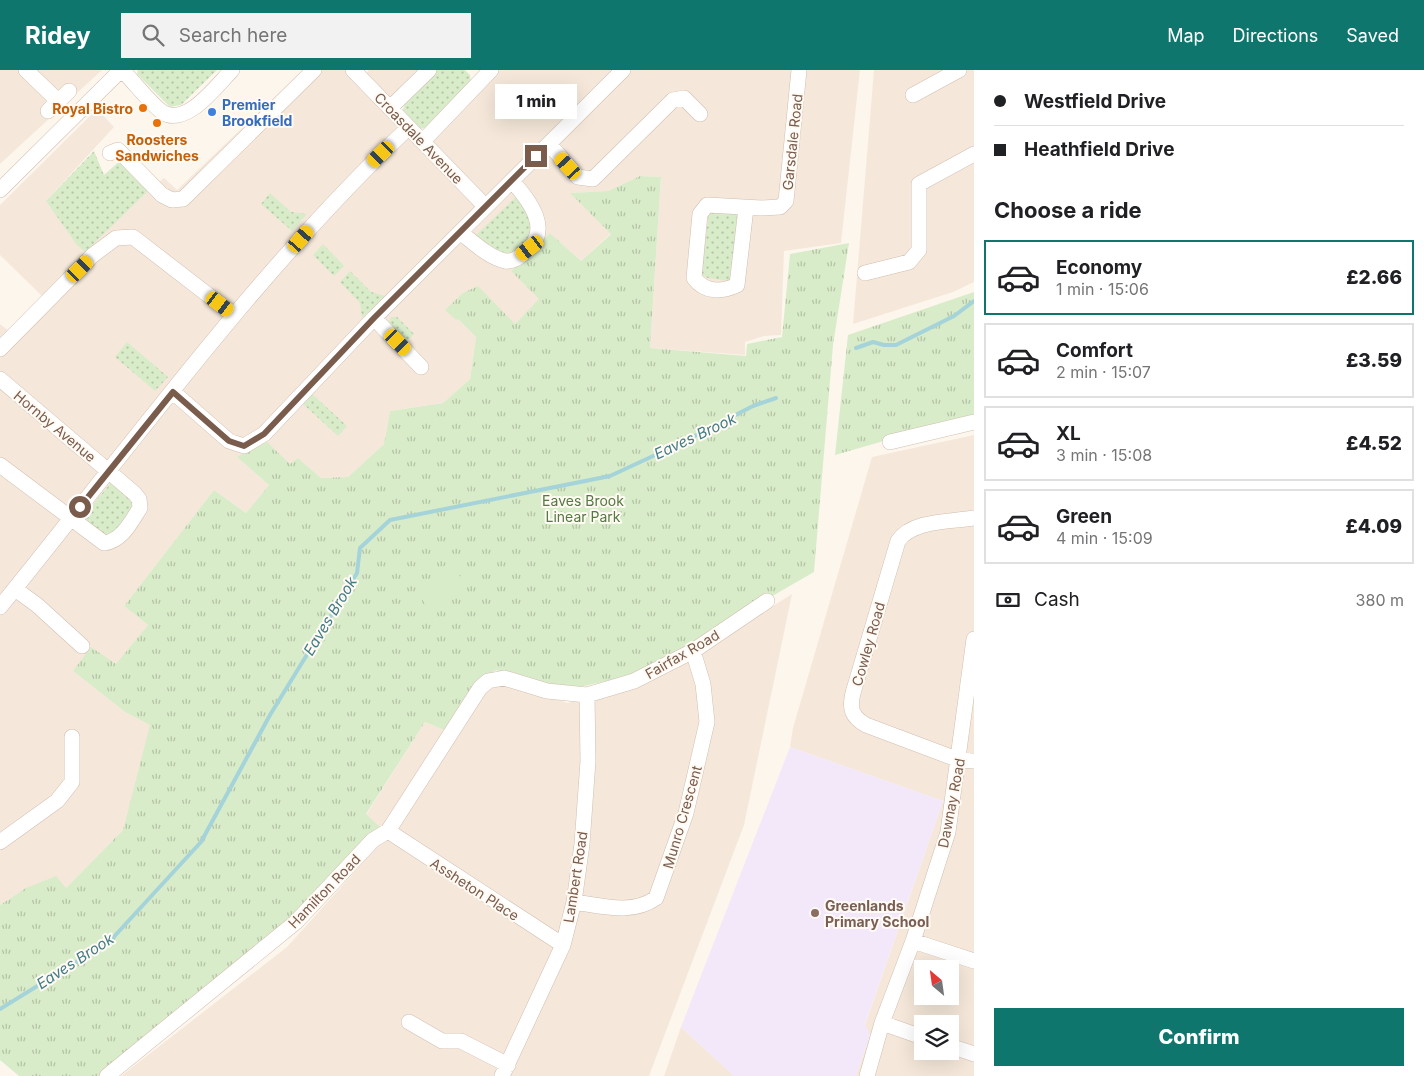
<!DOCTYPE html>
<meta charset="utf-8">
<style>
:root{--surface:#fff;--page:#f2f2f2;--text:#202124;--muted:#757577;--line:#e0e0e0;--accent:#0f766e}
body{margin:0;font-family:Inter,sans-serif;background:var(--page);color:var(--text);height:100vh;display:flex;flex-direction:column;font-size:19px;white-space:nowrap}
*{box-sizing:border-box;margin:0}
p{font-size:16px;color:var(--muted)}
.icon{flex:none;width:28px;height:28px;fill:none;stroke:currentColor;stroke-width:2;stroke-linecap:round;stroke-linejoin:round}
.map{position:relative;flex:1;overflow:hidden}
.details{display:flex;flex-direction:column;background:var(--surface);width:450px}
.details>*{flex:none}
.hud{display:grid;align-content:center;height:110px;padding:0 20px;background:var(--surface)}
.needle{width:32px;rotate:331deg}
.controls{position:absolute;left:914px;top:890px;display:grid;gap:10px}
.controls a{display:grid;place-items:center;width:45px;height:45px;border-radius:0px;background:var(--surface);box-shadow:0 5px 20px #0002;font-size:25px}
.end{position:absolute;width:22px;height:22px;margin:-11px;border:6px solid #7a5c4d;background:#fff;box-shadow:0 0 0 2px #fff}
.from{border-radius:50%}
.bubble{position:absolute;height:35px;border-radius:0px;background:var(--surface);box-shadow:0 5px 20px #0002;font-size:16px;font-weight:800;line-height:35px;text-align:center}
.car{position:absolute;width:15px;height:30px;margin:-15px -8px;border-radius:6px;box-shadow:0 0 4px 1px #0007;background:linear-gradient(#f5c518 24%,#345 0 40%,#f5c518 0 76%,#345 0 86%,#f5c518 0)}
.hud b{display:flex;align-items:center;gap:18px;height:48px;font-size:19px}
.hud b+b{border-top:1px solid var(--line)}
.hud i{width:12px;height:12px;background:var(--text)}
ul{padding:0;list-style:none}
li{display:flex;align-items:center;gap:15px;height:75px;margin:0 10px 8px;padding:0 10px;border:2px solid var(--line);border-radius:0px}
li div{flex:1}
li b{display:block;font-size:19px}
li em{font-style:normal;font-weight:800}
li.selected{border-color:var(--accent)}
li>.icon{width:45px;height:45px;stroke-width:1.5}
h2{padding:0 20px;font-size:22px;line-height:60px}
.pay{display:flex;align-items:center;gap:12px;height:55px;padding:0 20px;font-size:19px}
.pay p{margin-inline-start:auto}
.cta{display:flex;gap:10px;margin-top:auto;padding:10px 20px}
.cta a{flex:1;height:58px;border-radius:0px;background:var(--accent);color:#fff;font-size:20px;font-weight:800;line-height:58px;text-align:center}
header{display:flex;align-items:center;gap:30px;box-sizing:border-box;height:70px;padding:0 25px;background:var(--accent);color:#fff}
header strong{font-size:24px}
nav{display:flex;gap:28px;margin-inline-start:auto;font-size:18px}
.search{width:350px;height:45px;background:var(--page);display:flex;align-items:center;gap:12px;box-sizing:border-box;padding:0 18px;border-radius:0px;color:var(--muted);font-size:19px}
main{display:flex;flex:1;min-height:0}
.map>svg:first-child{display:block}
.residential{fill:#f5e8da;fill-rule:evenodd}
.education{fill:#f3e8fa}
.grass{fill:url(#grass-dots)}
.park{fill:url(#park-tufts)}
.pitch{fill:#d8ecc9}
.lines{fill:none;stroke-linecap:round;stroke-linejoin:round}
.stream{stroke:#a5d3da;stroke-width:4}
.minor-casing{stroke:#d1beb0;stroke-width:16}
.minor{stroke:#fff;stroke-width:15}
.route{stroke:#7a5c4d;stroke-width:6}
.food-dot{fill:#e8710a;stroke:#fffaf3;stroke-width:2}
.shop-dot{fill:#3f7fe0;stroke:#fffaf3;stroke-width:2}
.education-dot{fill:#8d6e63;stroke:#fffaf3;stroke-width:2}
.labels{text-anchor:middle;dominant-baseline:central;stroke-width:4;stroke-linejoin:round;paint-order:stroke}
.shop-label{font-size:14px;font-weight:bold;fill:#366cbe;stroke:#fffaf3;text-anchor:start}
.food-label{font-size:14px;font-weight:bold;fill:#c56008;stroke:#fffaf3;text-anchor:end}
.street-label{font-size:14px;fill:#7a5c4d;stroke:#fffaf3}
.park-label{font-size:14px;fill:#537a41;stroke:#fffaf3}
.education-label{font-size:14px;font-weight:bold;fill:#785e54;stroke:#fffaf3;text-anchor:start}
.water-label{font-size:15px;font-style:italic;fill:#437c86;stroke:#fffaf3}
</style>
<header>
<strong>Ridey</strong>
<div class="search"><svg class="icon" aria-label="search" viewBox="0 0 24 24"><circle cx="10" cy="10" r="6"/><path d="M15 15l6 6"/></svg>Search here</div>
<nav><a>Map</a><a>Directions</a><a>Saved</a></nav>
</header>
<main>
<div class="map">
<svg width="974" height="1006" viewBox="0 0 974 1006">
<defs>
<pattern id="grass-dots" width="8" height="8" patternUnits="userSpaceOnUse" patternTransform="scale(1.25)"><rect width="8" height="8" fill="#d8ecc9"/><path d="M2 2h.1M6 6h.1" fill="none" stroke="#b4c2a5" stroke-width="1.8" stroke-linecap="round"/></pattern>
<pattern id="park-tufts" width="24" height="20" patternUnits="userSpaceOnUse" patternTransform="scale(1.25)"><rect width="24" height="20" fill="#d8ecc9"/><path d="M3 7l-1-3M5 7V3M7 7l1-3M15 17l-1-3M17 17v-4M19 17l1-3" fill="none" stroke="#b4c2a5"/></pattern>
</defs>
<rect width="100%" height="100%" fill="#fdf6ec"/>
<path class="residential" d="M 0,0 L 102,0 L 0,94 Z
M 303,0 L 362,0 L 366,4 L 369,0 L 431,0 L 395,33 L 425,66 L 490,8 L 479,0 L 860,0 L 841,173 L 784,181 L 781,265 L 764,266 L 745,272 L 745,285 L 650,278 L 661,107 L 640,106 L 608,121 L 571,123 L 611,163 L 581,191 L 550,163 L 511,201 L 540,229 L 515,254 L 458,249 L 476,267 L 470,309 L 443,333 L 390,341 L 384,374 L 348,407 L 321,408 L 298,388 L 290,395 L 237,387 L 269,415 L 246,443 L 214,420 L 124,536 L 148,555 L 116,595 L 73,601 L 125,642 L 151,655 L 123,760 L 66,818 L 26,818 L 0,835 L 0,254 L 9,261 L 43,227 L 0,185 L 0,135 L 97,39 L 114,57 L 46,131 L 150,119 L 164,108 L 177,120 Z
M 874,0 L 974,0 L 974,212 L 953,222 L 853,254 Z
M 974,365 L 974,1006 L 856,1006 L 870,965 L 865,955 L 943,731 L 790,677 L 793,658 L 872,387 ZM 922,899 L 950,899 L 950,926 L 922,926 ZM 922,954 L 950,954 L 950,981 L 922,981 Z
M 792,524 L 744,755 L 649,1006 L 121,1006 L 287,877 L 388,765 L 366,745 L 425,652 L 444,660 L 485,621 L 499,615 L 514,617 L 568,633 L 668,603 Z
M 681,957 L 734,1006 L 664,1006 Z"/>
<path class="education" d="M 790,677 L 943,731 L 865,954 L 870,965 L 856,1006 L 734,1006 L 681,957 Z"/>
<path class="grass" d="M 138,0 L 217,0 L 181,35 L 170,37 L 137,4 Z
M 437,0 L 465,0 L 470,5 L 471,12 L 428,57 L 420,59 L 403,40 L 405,33 Z
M 94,81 L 104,105 L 122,89 L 150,119 L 85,182 L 77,175 L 46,131 Z
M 270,123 L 291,142 L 307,144 L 292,161 L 261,134 Z
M 517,126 L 526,140 L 536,163 L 516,186 L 496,181 L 475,166 Z
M 734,140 L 739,145 L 735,205 L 729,211 L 708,208 L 701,204 L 709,142 Z
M 323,174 L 344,196 L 334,206 L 313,185 Z
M 350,201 L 371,222 L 385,226 L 362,248 L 360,233 L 340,212 Z
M 391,247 L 397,247 L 414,264 L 404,275 L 388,254 Z
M 127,272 L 168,307 L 155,321 L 115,287 Z
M 311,323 L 347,356 L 338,366 L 302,333 Z
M 113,410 L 134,429 L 133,440 L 111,465 L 103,466 L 82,448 Z"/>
<path class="park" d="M 640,106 L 661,107 L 650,278 L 746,286 L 747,274 L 782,267 L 790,184 L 849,173 L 833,275 L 814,502 L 637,604 L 562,621 L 496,600 L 477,612 L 444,660 L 425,652 L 366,744 L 380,757 L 237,903 L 107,1006 L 19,1006 L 0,990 L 0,835 L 26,818 L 56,806 L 66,818 L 123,760 L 150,655 L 125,642 L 73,601 L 91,577 L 116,594 L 148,555 L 124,536 L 214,420 L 246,443 L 269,415 L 237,387 L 267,372 L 290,394 L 298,388 L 321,408 L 348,407 L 384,374 L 390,341 L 443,333 L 470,309 L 476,267 L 458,249 L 456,250 L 445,240 L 463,223 L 478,216 L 515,254 L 539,229 L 511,201 L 550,163 L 581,191 L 611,164 L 570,123 L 608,121 Z
M 974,222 L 974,345 L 835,385 L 848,265 Z"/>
<path class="pitch" d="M 448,493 L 467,514 L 433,543 L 415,521 Z"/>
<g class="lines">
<path class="stream" d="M 856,278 L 873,272 L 884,275 L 896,275 L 954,246 L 974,231
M 0,939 L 110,871 L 201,772 L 270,645 L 357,503 L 360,478 L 390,450 L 610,406 L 679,374 L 753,336 L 776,328"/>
<g class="minor-casing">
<path id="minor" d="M 26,0 L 58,31
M 122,0 C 135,13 148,31 162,42 C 186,58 217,15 232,0
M 353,0 L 485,136
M 913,25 L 959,0
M 390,38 L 429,0
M 48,41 L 69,21
M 423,71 L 491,0
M 549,74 L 578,107 L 593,109 L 673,30 L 684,28 L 700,44
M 110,83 L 118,80 L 162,125 L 172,130 L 183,129 L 314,0
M 0,120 L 121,0
M 746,138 L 737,215 C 722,222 705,223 694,208 L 700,144 L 707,135 L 761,138 L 780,137 L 786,131 L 799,0
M 460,162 C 473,172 488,187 505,191 C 514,192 519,187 525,182 C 553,161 530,131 512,111
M 865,203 L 909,192 L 919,180 L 919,114 L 974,84
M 374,248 L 421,297
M 0,279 L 93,185 L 116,168 L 133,167 L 234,245
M 0,309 L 134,423 L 139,429 L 140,438 C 131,452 122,471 104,473 L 0,395
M 173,322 L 229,371 L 244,376 L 264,364 L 374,248 L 623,0
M 890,372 L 974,352
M 974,448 C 950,452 912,450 898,471 L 853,623 C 849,639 852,647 866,655 L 959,690 L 974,691
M 15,519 L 37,535 L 82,576
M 0,537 C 132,375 256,202 408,58
M 388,761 L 563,875
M 0,772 L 57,731 L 72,712 L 72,667
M 574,832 C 603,836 632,845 656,828 L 686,743 L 707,652 L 703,614 L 693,581
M 913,871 L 974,891
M 409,952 L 442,971 L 461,971 L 508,995
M 882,953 L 922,967
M 950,976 L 974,984
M 107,1006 L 296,852 L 373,770 L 388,761 L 480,618 L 488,611 L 504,608 L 547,621 L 587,625 L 634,611 L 693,581 L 767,531
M 502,1006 L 563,875 L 574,832 L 582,774 L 588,691 L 587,625
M 867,1006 L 882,953 L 913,871 L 948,762 L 974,569"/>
</g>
<use href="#minor" class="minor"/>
</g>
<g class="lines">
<path class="route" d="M 80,437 L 173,322 L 229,371 L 244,376 L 264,364 L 374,248 L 536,86"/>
</g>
<g class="food-dot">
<circle cx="143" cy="38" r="5"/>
<circle cx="157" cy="53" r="5"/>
</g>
<circle class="shop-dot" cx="212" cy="42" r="5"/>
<circle class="education-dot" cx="815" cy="843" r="5"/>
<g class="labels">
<g class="shop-label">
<text x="222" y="34">Premier<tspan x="222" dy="16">Brookfield</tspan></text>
</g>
<g class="food-label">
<text x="133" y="38">Royal Bistro</text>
<text x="157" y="69" text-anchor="middle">Roosters<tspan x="157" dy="16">Sandwiches</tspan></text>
</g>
<g class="street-label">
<text transform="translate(419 68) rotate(46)">Croasdale Avenue</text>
<text transform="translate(792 72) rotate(-84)">Garsdale Road</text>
<text transform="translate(55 356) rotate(40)">Hornby Avenue</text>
<text transform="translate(868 574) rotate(-74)">Cowley Road</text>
<text transform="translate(682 584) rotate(-30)">Fairfax Road</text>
<text transform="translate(951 733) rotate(-79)">Dawnay Road</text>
<text transform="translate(682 747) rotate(-74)">Munro Crescent</text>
<text transform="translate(575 807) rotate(-81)">Lambert Road</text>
<text transform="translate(475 819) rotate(33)">Assheton Place</text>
<text transform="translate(324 821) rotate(-46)">Hamilton Road</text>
</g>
<g class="park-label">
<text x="583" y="430">Eaves Brook<tspan x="583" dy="16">Linear Park</tspan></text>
</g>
<g class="education-label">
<text x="825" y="835">Greenlands<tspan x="825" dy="16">Primary School</tspan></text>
</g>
<g class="water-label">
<text transform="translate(695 366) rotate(-25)">Eaves Brook</text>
<text transform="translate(330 546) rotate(-59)">Eaves Brook</text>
<text transform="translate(75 891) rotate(-33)">Eaves Brook</text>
</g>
</g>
</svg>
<div class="controls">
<a><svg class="needle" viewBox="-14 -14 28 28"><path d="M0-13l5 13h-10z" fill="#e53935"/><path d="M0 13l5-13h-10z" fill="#757577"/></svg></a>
<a><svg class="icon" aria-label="layers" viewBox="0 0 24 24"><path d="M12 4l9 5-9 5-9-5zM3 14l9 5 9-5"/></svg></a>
</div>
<i class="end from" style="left:80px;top:437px"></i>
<i class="end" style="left:536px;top:86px"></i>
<div class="bubble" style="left:495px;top:14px;width:82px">1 min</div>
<i class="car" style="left:381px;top:84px;rotate:226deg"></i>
<i class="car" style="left:568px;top:96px;rotate:318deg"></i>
<i class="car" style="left:301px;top:169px;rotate:41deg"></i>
<i class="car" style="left:530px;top:178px;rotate:232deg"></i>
<i class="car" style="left:80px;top:199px;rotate:45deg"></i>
<i class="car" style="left:220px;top:234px;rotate:127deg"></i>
<i class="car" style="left:398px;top:272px;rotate:136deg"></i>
</div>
<section class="details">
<div class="hud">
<b><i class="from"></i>Westfield Drive</b>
<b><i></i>Heathfield Drive</b>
</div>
<h2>Choose a ride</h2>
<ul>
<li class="selected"><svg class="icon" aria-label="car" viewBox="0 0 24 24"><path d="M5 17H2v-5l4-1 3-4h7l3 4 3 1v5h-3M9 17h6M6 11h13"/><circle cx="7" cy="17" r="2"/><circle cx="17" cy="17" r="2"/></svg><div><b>Economy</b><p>1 min · 15:06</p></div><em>£2.66</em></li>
<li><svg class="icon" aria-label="car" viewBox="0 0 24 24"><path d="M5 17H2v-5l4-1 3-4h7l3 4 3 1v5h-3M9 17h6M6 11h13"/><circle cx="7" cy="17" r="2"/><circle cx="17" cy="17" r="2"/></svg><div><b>Comfort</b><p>2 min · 15:07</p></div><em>£3.59</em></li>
<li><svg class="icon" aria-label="car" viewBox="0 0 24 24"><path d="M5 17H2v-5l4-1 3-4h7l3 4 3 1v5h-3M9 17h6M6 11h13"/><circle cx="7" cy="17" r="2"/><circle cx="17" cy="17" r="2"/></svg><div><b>XL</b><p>3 min · 15:08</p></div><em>£4.52</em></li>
<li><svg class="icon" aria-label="car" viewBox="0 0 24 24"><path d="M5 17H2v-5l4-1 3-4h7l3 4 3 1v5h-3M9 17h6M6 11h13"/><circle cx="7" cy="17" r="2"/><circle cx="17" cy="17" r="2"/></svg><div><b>Green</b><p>4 min · 15:09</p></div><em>£4.09</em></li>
</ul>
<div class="pay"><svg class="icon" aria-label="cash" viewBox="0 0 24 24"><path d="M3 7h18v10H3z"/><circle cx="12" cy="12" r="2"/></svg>Cash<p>380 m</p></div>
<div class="cta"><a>Confirm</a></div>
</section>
</main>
